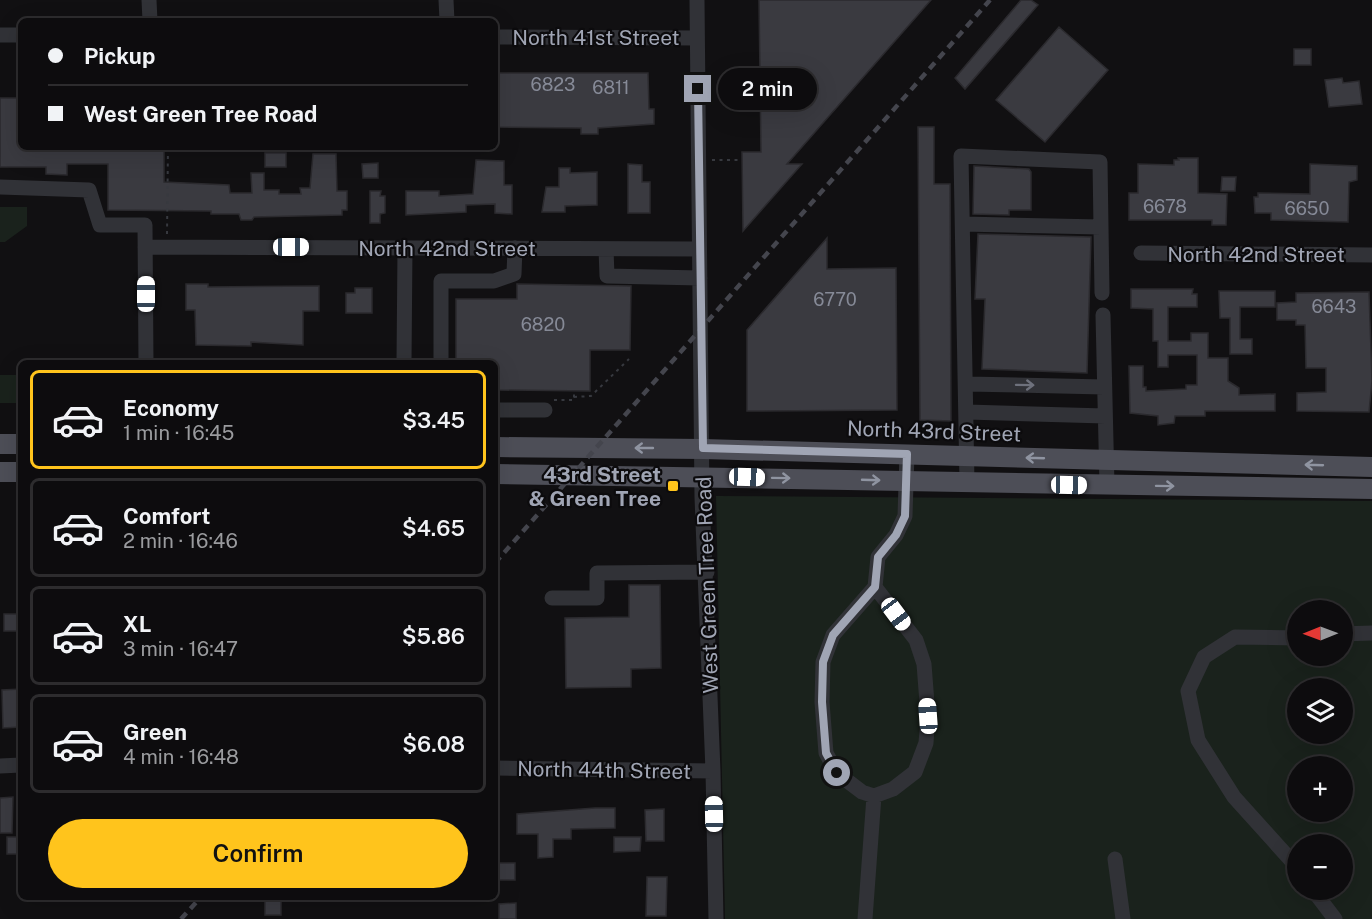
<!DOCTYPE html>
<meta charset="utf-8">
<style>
:root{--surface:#0d0c0e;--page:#1b1a1c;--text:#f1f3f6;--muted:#9a9b9e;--line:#2d2c2e;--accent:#ffc41c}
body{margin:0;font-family:"Public Sans",sans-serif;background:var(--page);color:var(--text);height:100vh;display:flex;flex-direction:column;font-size:22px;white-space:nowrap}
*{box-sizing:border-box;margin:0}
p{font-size:20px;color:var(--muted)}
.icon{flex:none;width:33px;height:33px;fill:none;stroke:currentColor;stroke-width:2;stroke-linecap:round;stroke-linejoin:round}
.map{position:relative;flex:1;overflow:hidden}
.details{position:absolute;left:18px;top:360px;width:480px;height:540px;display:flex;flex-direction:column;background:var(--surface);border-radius:9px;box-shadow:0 6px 24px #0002,0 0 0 2px var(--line)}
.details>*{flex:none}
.guide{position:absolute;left:18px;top:18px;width:480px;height:132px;border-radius:9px;box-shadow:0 6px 24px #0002,0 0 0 2px var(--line);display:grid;align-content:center;height:132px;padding:0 30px;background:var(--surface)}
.needle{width:39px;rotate:269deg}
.buttons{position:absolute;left:1287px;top:600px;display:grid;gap:12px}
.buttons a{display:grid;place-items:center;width:66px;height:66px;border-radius:50%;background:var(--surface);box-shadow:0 6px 24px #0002,0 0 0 2px var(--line);font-size:30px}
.end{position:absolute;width:27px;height:27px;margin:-14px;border:8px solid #a0a5b4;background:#111;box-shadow:0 0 0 3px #111}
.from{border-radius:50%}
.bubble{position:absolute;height:42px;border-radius:21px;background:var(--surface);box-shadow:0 6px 24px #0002,0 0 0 2px var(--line);font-size:20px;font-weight:600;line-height:42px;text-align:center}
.car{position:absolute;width:18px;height:36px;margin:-18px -9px;border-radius:8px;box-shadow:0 0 4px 2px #0007;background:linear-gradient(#fff 24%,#345 0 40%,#fff 0 76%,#345 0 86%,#fff 0)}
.guide b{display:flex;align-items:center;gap:21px;height:57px;font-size:22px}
.guide b+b{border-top:2px solid var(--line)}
.guide i{width:15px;height:15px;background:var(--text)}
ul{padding:10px 0 0;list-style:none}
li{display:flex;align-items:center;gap:18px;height:99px;margin:0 12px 9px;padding:0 18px;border:3px solid var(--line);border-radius:9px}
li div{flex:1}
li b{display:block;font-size:22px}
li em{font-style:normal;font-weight:600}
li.current{border-color:var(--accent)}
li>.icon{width:54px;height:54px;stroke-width:1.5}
.primary-button{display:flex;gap:12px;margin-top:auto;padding:12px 30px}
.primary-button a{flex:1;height:69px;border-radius:36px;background:var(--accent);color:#111;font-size:24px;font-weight:600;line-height:69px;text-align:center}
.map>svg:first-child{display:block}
.green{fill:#1a221c;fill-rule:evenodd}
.building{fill:#3a3a40;stroke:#2b2a2e;stroke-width:1.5}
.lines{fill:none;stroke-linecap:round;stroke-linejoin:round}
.path{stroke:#37393f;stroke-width:2;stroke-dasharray:3 4.5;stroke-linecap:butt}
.minor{stroke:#313237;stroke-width:15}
.major{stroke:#4d4e57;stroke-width:20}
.rail{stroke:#44454d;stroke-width:4.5;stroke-dasharray:8 6;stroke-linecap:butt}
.oneway{stroke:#6e717c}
.oneway2{stroke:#8f94a1}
.route{stroke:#a0a5b4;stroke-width:8}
.poi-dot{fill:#ffc41c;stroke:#0c0b0d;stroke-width:2}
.labels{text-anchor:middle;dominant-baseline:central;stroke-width:4.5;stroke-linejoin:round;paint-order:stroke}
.number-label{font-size:18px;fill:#868a97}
.street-label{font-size:21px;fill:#a0a5b4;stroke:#0c0b0d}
.poi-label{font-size:21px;font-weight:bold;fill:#a0a5b4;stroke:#0c0b0d;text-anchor:end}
</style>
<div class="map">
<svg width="1372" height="919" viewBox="0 0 1372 919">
<rect width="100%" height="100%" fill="#111012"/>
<path class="green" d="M 0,207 L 27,207 L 27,226 L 5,242 L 0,242 Z
M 0,375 L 21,375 L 21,403 L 0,403 Z
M 716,496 L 1372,501 L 1372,919 L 725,919 ZM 1298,610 L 1342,610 L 1342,656 L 1298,656 ZM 1298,688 L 1342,688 L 1342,734 L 1298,734 ZM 1298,766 L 1342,766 L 1342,812 L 1298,812 ZM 1298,844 L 1342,844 L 1342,890 L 1298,890 Z"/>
<path class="building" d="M 759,0 L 931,0 L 787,164 L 802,164 L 743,231 L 742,152 L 761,152 Z
M 1021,0 L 1031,0 L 1038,5 L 965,89 L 955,78 Z
M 1059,27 L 1108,70 L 1045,142 L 996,100 Z
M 1294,49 L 1311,49 L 1311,65 L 1294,65 Z
M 495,73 L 648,73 L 649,109 L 654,109 L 654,124 L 598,128 L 598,134 L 581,134 L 581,128 L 496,127 Z
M 1342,78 L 1343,83 L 1359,81 L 1362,104 L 1329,107 L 1325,80 Z
M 0,98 L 21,98 L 21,147 L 164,147 L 164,182 L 229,185 L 230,193 L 252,193 L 251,173 L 264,173 L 264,190 L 279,190 L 279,194 L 301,194 L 300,188 L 310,188 L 313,154 L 336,154 L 337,191 L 347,191 L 347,210 L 342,210 L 342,215 L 254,217 L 252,220 L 241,220 L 239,214 L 211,214 L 211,211 L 108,210 L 108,164 L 67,164 L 67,175 L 46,174 L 46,167 L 0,167 Z
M 918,127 L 934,127 L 934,184 L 950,184 L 951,421 L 920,420 Z
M 265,153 L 286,153 L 286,167 L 265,167 Z
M 1178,158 L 1198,158 L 1198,193 L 1227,194 L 1226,225 L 1212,225 L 1212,220 L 1129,220 L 1129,193 L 1138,193 L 1138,164 L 1174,165 L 1174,160 L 1179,160 Z
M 476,160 L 504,161 L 504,185 L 512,185 L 512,214 L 495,213 L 495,204 L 466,205 L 466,212 L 406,215 L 406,191 L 439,191 L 439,196 L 473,194 Z
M 378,163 L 378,178 L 363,178 L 362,164 Z
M 628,164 L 642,165 L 642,182 L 650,182 L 650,213 L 628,213 Z
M 1310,164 L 1357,166 L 1357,180 L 1349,182 L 1348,222 L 1271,220 L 1271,213 L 1255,213 L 1254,197 L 1258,197 L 1258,193 L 1310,194 Z
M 974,166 L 1029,169 L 1031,172 L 1031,210 L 1009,210 L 1009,215 L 973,214 Z
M 559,168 L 570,168 L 570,173 L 597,172 L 597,205 L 565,206 L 565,212 L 542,212 L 546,187 L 559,187 Z
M 1222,177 L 1236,177 L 1235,191 L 1221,191 Z
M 370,191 L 381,191 L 380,196 L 385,196 L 385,213 L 380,214 L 380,223 L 370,223 Z
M 978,234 L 1091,237 L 1087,373 L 982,369 L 985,299 L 975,299 Z
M 827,238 L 827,269 L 896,268 L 897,410 L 747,411 L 747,330 Z
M 186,284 L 208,284 L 208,287 L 319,286 L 319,311 L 303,311 L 303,345 L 251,342 L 251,346 L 196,345 L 195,310 L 186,310 Z
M 517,284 L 631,286 L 630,350 L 590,350 L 590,391 L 498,390 L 495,363 L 456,363 L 456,299 L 517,299 Z
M 355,288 L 372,288 L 372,313 L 346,313 L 346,293 L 355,293 Z
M 1131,289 L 1193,289 L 1192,294 L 1197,294 L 1197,307 L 1168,307 L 1168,341 L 1191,341 L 1191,333 L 1208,333 L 1208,358 L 1228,358 L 1228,381 L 1239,388 L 1239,395 L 1275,394 L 1275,411 L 1205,411 L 1205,416 L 1175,416 L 1174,423 L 1158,425 L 1158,416 L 1130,413 L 1129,366 L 1143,366 L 1143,387 L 1146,387 L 1146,391 L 1186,389 L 1186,385 L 1197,385 L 1197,355 L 1168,355 L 1168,367 L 1158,367 L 1158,341 L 1153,341 L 1153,309 L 1131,308 Z
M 1219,291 L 1275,291 L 1275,307 L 1240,307 L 1240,339 L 1252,339 L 1252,354 L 1230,354 L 1230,318 L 1220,318 Z
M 1369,292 L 1372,381 L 1369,412 L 1297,411 L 1297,393 L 1326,392 L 1326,368 L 1306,368 L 1305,325 L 1296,325 L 1296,320 L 1277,320 L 1277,303 L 1296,302 L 1296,293 Z
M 629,585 L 660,585 L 661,668 L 631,669 L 631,687 L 566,688 L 565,618 L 629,617 Z
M 4,614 L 20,614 L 20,631 L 4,631 Z
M 21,689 L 21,727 L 3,728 L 2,690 Z
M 13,797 L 12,833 L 0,833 L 0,798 Z
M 595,808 L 615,808 L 615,828 L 571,829 L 571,839 L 553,839 L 553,857 L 538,858 L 538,834 L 517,834 L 517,814 Z
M 664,809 L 664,841 L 646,841 L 645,810 Z
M 7,837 L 21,837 L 21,854 L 7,854 Z
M 614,837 L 641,837 L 640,851 L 614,852 Z
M 495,863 L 515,863 L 515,880 L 495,880 Z
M 647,877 L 667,877 L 666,916 L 646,916 Z
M 265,899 L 281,899 L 281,915 L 265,915 Z
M 516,903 L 516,919 L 499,919 L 499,904 Z"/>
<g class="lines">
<path class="path" d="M 712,160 L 742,160
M 167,234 L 168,147
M 574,397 L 591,396 L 629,359
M 554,400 L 574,400 L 574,391"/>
<path class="minor" d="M 149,0 L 150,21
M 446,0 L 447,21
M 697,0 L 702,497 L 713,771 L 716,919
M 0,35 L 21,35
M 495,37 L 697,38
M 0,187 L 89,190 L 100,225 L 145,225 L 146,363
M 963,224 L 1101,227
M 145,247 L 699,249
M 606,249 L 607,276 L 700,278
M 1141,253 L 1372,255
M 1103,315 L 1107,485
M 404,363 L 405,248
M 441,363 L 441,281 L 494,281 L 514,274 L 515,248
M 967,384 L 1104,387
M 495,410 L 545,410
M 967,412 L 1105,416
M 967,482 L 961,156 L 1100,162 L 1102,293
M 875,587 L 916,640 L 924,664 L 928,716 L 926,743 L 915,772 L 893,789 L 874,796 L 862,792 L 837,773 L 826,753 L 822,702 L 823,662 L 833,635 L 875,587 L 878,557 L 896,535 L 905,516 L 907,454
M 552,598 L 597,598 L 597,573 L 707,572
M 1342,634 L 1372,633
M 1298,638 L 1235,637 L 1204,657 L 1188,691 L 1198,740 L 1234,797 L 1298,868
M 0,766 L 21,765
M 495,768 L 713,771
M 1115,859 L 1123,919
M 1313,890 L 1335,919
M 865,919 L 874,796"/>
<path class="major" d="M 0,444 L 21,444
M 495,447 L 703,449 L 1372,467
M 0,472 L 21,472
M 495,474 L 1372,489"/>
<path class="rail" d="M 495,563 L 990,0
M 181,919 L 201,897"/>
</g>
<defs><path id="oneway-shaft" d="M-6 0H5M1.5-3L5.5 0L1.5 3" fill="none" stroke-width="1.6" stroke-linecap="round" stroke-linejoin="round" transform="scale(1.5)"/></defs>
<use class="oneway" href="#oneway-shaft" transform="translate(1025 385) rotate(1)"/>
<g class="oneway2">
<use href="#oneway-shaft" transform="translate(644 448) rotate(-180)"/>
<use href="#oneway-shaft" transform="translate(1035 458) rotate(-178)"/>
<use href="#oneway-shaft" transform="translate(1314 465) rotate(-178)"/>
<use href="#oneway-shaft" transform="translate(781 478) rotate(1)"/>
<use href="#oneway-shaft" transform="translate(871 480) rotate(2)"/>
<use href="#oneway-shaft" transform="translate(1165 486) rotate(1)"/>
</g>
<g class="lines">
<path class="route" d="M 698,89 L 703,448 L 907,454 L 905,516 L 896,535 L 878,557 L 875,587 L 833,635 L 823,662 L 822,702 L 826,753 L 837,773"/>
</g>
<rect class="poi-dot" x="667" y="480" width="12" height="12" rx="3"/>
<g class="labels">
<g class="number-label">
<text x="553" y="84">6823</text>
<text x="611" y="87">6811</text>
<text x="1165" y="206">6678</text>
<text x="1307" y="208">6650</text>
<text x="835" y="299">6770</text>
<text x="1334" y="306">6643</text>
<text x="543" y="324">6820</text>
</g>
<g class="street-label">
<text x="596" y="37">North 41st Street</text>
<text x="447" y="248">North 42nd Street</text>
<text x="1256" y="254">North 42nd Street</text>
<text transform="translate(934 431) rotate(2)">North 43rd Street</text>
<text transform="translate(707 585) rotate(-92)">West Green Tree Road</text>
<text transform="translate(604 770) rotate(1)">North 44th Street</text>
</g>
<g class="poi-label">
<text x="661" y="474">43rd Street<tspan x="661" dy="24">&amp; Green Tree</tspan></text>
</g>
</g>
</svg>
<div class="buttons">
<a><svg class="needle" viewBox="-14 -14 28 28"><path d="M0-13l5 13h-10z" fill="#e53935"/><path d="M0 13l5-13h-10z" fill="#9a9b9e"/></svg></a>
<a><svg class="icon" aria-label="layers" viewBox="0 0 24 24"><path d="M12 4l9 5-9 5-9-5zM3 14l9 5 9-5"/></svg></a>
<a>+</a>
<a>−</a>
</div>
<i class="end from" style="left:837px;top:773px"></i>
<i class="end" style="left:698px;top:89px"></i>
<div class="bubble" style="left:718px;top:68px;width:99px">2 min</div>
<i class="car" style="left:291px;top:247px;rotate:90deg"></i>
<i class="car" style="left:146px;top:294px;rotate:0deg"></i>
<i class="car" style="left:747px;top:477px;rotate:92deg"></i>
<i class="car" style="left:1069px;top:485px;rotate:91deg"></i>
<i class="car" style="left:896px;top:614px;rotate:143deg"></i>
<i class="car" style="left:928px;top:716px;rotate:356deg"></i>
<i class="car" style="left:714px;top:814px;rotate:359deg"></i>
<div class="guide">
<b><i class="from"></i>Pickup</b>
<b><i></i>West Green Tree Road</b>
</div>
<section class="details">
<ul>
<li class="current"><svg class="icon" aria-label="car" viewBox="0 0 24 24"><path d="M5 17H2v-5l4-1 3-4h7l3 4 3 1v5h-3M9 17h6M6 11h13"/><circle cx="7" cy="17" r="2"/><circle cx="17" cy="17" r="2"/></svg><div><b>Economy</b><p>1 min · 16:45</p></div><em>$3.45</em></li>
<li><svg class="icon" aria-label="car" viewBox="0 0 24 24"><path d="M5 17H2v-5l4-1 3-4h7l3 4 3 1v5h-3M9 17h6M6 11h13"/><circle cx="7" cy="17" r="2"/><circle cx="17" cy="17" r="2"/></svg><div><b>Comfort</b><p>2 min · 16:46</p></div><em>$4.65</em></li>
<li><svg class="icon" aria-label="car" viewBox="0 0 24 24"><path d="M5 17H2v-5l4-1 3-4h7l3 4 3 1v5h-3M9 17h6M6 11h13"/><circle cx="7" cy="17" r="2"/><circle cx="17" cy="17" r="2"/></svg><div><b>XL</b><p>3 min · 16:47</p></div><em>$5.86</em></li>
<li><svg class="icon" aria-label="car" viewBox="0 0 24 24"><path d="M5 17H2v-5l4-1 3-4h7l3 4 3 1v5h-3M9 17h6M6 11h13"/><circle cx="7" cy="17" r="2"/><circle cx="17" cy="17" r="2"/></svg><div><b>Green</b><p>4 min · 16:48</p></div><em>$6.08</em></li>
</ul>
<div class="primary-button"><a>Confirm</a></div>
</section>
</div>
